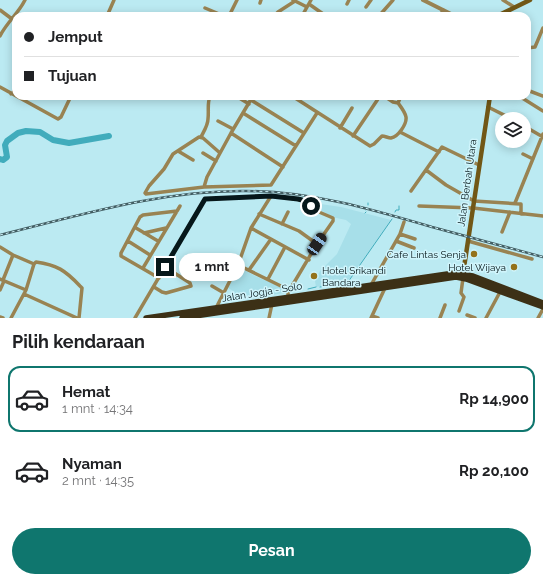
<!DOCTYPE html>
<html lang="id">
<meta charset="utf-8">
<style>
:root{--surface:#fff;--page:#f6f6f6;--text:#202124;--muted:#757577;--line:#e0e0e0;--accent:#0f766e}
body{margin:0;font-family:Raleway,sans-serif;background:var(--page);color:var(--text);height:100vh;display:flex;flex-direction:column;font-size:15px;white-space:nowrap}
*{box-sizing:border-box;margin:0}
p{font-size:13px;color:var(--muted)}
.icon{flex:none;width:22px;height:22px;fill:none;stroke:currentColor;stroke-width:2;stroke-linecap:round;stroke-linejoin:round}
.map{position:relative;height:318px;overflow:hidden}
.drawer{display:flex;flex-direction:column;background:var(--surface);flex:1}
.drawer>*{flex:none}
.hud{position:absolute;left:12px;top:12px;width:519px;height:88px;border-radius:12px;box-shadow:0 2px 10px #0003;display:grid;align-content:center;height:88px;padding:0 12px;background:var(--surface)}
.fabs{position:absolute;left:495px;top:112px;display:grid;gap:8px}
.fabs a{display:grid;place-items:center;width:36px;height:36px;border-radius:50%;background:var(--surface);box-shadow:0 2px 10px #0003;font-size:20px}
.end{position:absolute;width:18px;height:18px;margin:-9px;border:5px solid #06171a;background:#fff;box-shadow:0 0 0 2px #fff}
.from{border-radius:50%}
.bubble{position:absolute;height:28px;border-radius:14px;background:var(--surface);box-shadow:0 2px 10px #0003;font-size:13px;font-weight:700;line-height:28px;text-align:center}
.car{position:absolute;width:12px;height:24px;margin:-12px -6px;border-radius:5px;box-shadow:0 0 3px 1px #0007;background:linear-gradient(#222 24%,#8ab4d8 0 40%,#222 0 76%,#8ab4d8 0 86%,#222 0)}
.hud b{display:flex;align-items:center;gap:14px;height:38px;font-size:15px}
.hud b+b{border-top:1px solid var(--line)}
.hud i{width:10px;height:10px;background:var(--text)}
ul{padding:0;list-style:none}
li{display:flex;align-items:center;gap:12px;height:66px;margin:0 8px 6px;padding:0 4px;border:2px solid transparent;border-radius:12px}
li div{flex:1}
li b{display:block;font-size:15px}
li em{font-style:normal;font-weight:700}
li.selected{border-color:var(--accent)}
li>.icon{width:36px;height:36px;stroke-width:1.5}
h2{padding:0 12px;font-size:18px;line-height:48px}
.action{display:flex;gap:8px;margin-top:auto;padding:8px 12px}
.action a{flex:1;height:46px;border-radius:24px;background:var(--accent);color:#fff;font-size:16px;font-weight:700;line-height:46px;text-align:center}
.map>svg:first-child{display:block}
.built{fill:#a7dfe9}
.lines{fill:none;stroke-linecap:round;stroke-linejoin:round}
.stream{stroke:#41acbc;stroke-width:1}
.river{stroke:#41acbc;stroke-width:6}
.minor{stroke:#998352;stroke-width:3.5}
.tertiary{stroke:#998352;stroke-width:4}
.secondary{stroke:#715716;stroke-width:4.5}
.trunk{stroke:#3c3016;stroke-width:5.5}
.rail-casing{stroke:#435e63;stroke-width:2.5}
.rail{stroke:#d0f5fc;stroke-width:1;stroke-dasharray:3;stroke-linecap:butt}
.route{stroke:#06171a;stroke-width:5}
.poi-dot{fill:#94721a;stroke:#d0f5fc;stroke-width:1.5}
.labels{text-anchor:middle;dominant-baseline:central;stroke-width:3;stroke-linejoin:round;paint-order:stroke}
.street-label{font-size:10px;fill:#06171a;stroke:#d0f5fc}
.poi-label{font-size:10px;fill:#06171a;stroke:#d0f5fc;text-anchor:end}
</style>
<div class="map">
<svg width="543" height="318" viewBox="0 0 543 318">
<rect width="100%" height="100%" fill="#bbeaf2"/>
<path class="built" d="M 307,202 L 341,207 L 391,220 L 348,281 L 316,287 L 315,281 L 320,271 L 337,254 L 351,224 L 346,220 L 332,217 Z
M 239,267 L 255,276 L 284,288 L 284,293 L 230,301 L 235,292 L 228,288 Z"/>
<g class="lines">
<path class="stream" d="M 368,205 L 368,203
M 366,210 L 367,209
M 395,212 L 396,210 L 399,210 L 399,206
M 365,213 L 366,212
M 320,287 L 348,282 L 392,219
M 308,289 L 316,287"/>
<path class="river" d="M 0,159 L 3,160 L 7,157 L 5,145 L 7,141 L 18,133 L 26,131 L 40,132 L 53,140 L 69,143 L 109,136"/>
<path class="minor" d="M 293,0 L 307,7
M 503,0 L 514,7
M 260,3 L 261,0
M 309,4 L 326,16
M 347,4 L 349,0
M 366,7 L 371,0
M 205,8 L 224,16
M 0,10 L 12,19
M 107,16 L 114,0
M 229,16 L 237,0
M 274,16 L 278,12 L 295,1
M 302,16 L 311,0
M 379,16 L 393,0
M 440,16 L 443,10
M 0,36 C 7,22 18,14 25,0
M 527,48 L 535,47 L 543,28
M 0,87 L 58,119 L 61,117 L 71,96
M 527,90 L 543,96
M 11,94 L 16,90
M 236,96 L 249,104
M 292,96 L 370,146 L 374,144 L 382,136 C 385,136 388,138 391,138 C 398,137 407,124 406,117 C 405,112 401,107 398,103
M 384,96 L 393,102 L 398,103
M 519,96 L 543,111
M 251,100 L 304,133
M 398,103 L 401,96
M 488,107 L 512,119
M 243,113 L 296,146
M 218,121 L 233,129
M 524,126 L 543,137
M 340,128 L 352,108
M 400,132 L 439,152
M 231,133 L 283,167
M 353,136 L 380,96
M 201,137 C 204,131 208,125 208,119 C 209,110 207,104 210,96
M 178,151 L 193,160
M 203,153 L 216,161
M 220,153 L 203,138 L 199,137 L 173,154 L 164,169 L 149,186 L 145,193 L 146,194 L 204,187 L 271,185 L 317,113
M 523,154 L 533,159
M 426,170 L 446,185 L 474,201 L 520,204 L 521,204 L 521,214
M 204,187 L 207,177 L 231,133 L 253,96
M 411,191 L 442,147 L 479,165
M 515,203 L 543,134
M 419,206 L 473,208 L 543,216
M 259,214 L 299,231 L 317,244
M 282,224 L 288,212
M 136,228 L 158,241
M 251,228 L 309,260
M 502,232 L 510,212
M 144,233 L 166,228
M 400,234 L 415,239
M 128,241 L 150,255
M 396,241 L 414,248
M 468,241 L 532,259
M 0,247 L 13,255 L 34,264
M 238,265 L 285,288 L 289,291 L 288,293 L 288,297
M 143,268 L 180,206
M 249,270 L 271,239
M 159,278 L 121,256 L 121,253 L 140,217 L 143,215 L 177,211
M 0,279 L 26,290
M 268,279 L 285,247
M 3,280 L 13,255
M 371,285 L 400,234 L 404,222
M 212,286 L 224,293
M 154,287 L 162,292 L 166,293 L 191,286 L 190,283 L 165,267
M 0,290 L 4,281
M 24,294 L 77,318
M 216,308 L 238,265 L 251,228 L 271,196
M 459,311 L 464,297 L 461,293 L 463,278
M 467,315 L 475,318
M 372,316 L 378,318
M 0,317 L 3,318
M 11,318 L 26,290 L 34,264 L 36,262 C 57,265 65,270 80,286 L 82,288 L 79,318
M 135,318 L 205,199 L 271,196 L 289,198 L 302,200 L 319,212 L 333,218 L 333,221 L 317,244 L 289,291
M 269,318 L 272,304
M 371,318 L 385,288
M 440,318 L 445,305
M 486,318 L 500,292
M 538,318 L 543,309"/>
<path class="tertiary" d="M 423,0 L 455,16"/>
<path class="secondary" d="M 497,16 L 530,0
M 463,274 L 490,96"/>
<path class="trunk" d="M 146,318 L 454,273 L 473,276 L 543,303
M 182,318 L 456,277 L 466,279 L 543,307"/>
<g class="rail-casing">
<path id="rail" d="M 0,235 C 81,215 162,190 246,191 C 310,191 371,209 432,227 C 469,237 506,247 543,257"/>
</g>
<use href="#rail" class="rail"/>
</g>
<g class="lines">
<path class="route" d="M 165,267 L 205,199 L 271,196 L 298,199 L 302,200 L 311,206"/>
</g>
<g class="poi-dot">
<circle cx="474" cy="254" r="4"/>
<circle cx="514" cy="267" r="4"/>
<circle cx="314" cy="276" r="4"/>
</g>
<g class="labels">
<g class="street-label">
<text transform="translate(467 183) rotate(-82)">Jalan Berbah Utara</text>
<text transform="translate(262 292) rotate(-9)">Jalan Jogja - Solo</text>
</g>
<g class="poi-label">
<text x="466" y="254">Cafe Lintas Senja</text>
<text x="506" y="267">Hotel Wijaya</text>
<text x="322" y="270" text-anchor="start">Hotel Srikandi<tspan x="322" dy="12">Bandara</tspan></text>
</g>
</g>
</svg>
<div class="fabs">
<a><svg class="icon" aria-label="layers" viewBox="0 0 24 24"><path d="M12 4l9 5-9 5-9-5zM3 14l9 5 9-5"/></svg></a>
</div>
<i class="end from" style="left:311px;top:206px"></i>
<i class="end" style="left:165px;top:267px"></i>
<div class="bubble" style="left:179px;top:253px;width:66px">1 mnt</div>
<i class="car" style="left:317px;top:244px;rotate:34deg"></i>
<div class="hud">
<b><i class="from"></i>Jemput</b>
<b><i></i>Tujuan</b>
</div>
</div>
<section class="drawer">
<h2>Pilih kendaraan</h2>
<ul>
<li class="selected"><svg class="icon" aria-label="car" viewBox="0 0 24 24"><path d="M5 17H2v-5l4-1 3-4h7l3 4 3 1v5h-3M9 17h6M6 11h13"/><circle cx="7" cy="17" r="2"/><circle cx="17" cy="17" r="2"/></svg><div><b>Hemat</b><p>1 mnt · 14:34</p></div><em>Rp 14,900</em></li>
<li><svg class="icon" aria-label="car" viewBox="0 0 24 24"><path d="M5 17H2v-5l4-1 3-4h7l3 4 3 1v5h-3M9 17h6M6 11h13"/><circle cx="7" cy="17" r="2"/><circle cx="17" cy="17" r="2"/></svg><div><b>Nyaman</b><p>2 mnt · 14:35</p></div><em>Rp 20,100</em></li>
</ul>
<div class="action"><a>Pesan</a></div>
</section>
